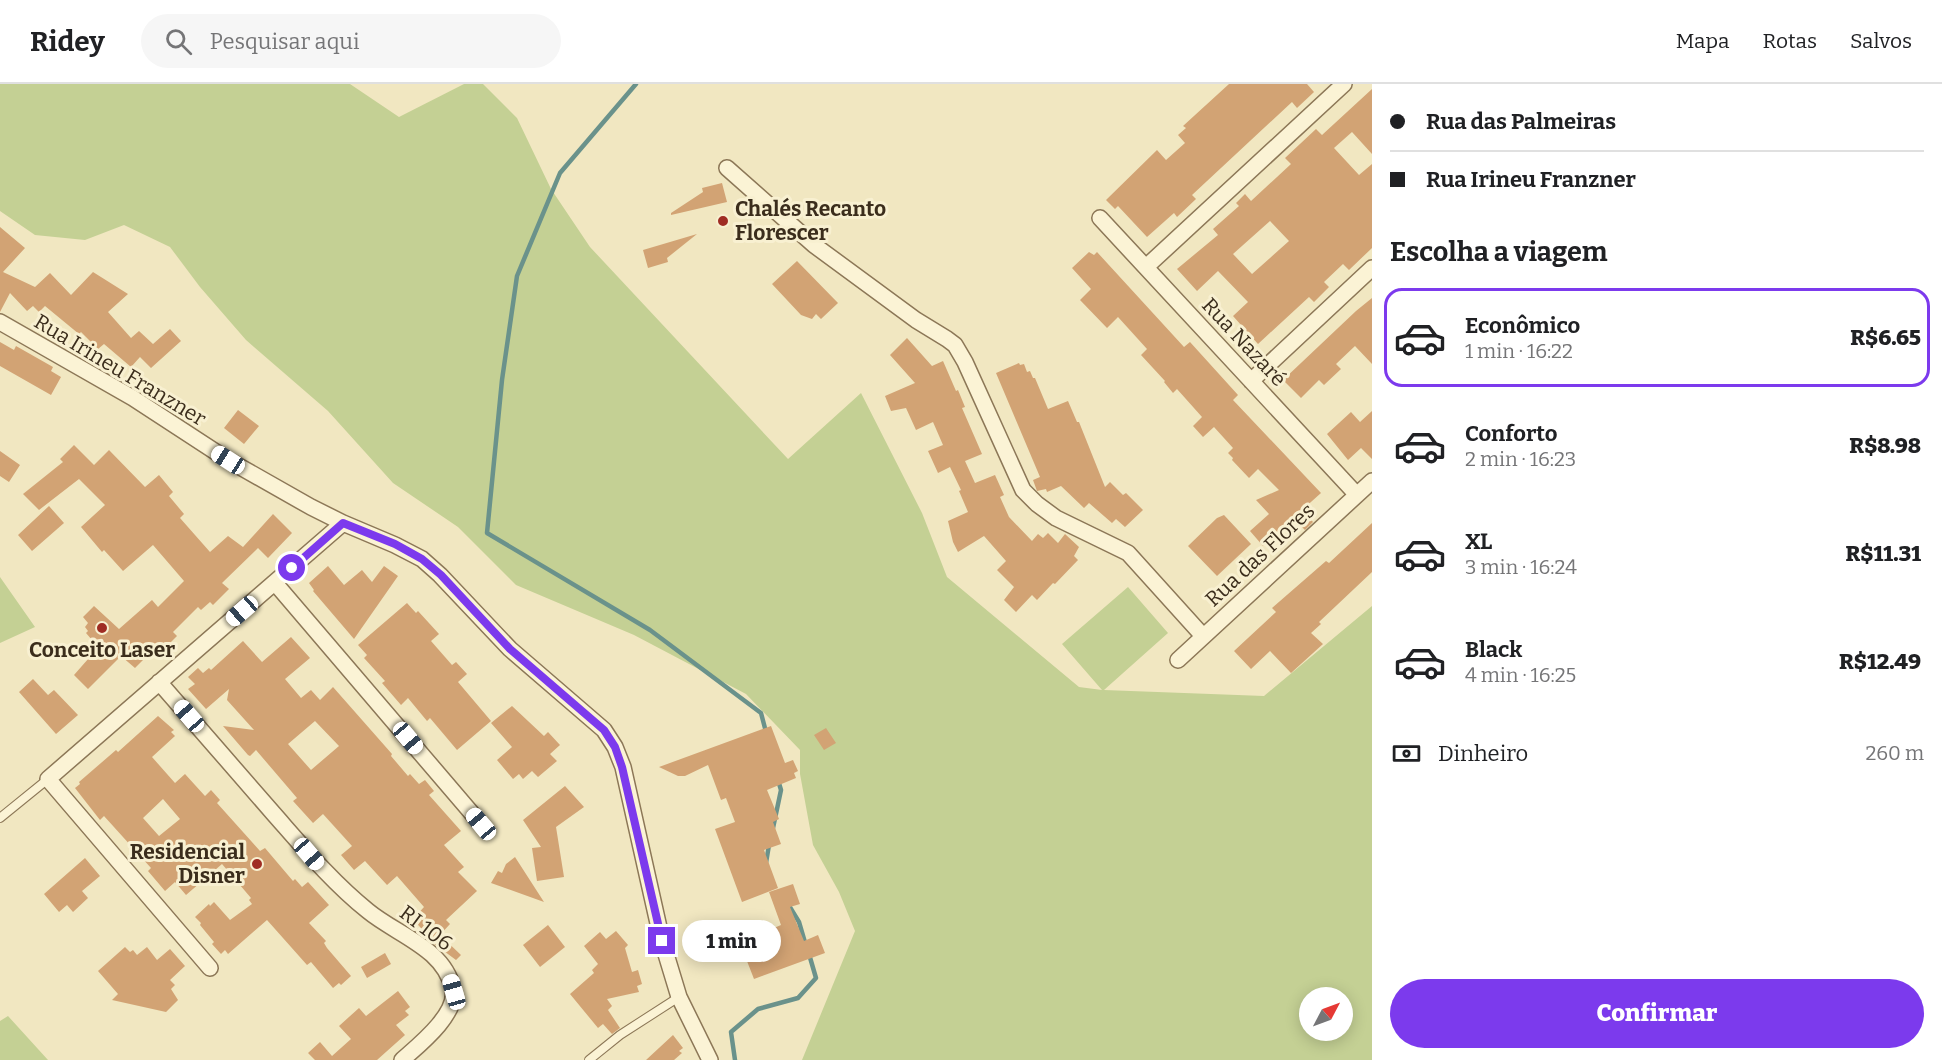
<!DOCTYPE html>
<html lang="pt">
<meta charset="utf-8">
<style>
:root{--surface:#fff;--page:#f6f6f6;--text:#202124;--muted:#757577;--line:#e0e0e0;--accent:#7c3aed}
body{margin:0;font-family:Bitter,serif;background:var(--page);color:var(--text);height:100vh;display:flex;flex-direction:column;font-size:22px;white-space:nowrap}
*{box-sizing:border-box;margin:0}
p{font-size:20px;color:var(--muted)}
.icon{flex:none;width:33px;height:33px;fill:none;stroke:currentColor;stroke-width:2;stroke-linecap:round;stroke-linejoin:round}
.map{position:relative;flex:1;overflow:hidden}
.drawer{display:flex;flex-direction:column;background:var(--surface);width:570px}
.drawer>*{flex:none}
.banner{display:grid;align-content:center;height:132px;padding:0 18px;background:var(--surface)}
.needle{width:39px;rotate:49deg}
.tools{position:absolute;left:1299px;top:903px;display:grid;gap:12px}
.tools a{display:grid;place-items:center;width:54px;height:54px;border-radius:50%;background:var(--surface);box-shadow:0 3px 15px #0003;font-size:30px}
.end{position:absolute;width:27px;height:27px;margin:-14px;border:8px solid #7c3aed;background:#fff;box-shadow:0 0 0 3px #fff}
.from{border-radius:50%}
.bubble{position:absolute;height:42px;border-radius:21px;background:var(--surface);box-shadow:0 3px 15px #0003;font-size:20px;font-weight:800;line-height:42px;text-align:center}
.car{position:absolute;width:18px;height:36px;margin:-18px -9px;border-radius:8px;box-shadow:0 0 4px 2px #0007;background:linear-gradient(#fff 24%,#345 0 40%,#fff 0 76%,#345 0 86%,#fff 0)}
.banner b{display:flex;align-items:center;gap:21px;height:57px;font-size:22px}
.banner b+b{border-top:2px solid var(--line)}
.banner i{width:15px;height:15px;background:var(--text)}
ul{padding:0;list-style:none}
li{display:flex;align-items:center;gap:18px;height:99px;margin:0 12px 9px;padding:0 6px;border:3px solid transparent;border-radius:18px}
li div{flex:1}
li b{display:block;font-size:22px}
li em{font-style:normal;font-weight:800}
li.on{border-color:var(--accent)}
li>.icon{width:54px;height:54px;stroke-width:1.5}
h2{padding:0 18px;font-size:27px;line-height:72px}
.pay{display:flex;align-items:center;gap:15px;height:66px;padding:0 18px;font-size:22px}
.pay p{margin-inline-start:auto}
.action{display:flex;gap:12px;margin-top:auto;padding:12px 18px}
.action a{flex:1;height:69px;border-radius:36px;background:var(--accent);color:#fff;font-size:24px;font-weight:800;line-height:69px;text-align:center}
header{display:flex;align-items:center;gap:36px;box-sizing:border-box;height:84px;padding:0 30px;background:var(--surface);border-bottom:2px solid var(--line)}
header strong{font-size:28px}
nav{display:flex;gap:33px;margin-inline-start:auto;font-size:21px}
.search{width:420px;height:54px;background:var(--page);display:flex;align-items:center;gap:15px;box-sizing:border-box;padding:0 21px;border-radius:33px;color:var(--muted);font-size:22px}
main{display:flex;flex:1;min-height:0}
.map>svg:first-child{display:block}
.green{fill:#c4d094;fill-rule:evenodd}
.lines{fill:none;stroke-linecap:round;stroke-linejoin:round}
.stream{stroke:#6a928b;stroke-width:4.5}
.building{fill:#d2a374;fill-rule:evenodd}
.lane-casing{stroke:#8c7757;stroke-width:10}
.street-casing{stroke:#8c7757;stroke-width:18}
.lane{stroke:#fbf3d5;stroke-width:8}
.street{stroke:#fbf3d5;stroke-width:15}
.route{stroke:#7c3aed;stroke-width:8}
.poi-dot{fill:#9f2c23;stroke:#f8f0d1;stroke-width:2}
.labels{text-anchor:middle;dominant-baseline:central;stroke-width:6;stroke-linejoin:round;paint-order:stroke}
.poi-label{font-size:21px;font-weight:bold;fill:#3b2d1c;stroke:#f8f0d1;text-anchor:start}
.street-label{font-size:21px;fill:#3b2d1c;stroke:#f8f0d1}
</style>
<header>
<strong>Ridey</strong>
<div class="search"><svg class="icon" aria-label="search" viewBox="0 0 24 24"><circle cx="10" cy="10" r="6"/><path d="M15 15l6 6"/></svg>Pesquisar aqui</div>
<nav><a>Mapa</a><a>Rotas</a><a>Salvos</a></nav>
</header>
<main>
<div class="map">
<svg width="1372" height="976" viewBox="0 0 1372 976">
<rect width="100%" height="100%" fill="#f1e7c1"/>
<path class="green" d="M 0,0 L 350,0 L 399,33 L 464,0 L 483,0 L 517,34 L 551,105 L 590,163 L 788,375 L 861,309 L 922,429 L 947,493 L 1079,603 L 1102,606 L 1062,560 L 1128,503 L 1168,549 L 1104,606 L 1264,612 L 1372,522 L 1372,976 L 802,976 L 855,847 L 839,808 L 813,761 L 800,690 L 800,666 L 746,610 L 634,551 L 516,501 L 458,443 L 393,399 L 328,327 L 246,256 L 200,203 L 170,163 L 124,141 L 85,156 L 35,151 L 0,127 ZM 1310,914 L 1342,914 L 1342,946 L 1310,946 Z
M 0,493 L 35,543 L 0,559 Z
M 8,932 L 48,976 L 0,976 L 0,937 Z"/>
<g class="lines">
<path class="stream" d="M 636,0 L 560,89 L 517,192 L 502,296 L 487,449 L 650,546 L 761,629 L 766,648
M 773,744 L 781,706 L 778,696
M 766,779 L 769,761
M 788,820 L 799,838 L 806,862
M 735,976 L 731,948 L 758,925 L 798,914 L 816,894 L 809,870"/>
</g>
<path class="building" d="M 1229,0 L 1307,0 L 1314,8 L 1297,24 L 1292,18 L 1192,111 L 1196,115 L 1177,133 L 1174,129 L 1147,153 L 1118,122 L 1115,125 L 1106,116 L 1157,66 L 1166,76 L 1185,59 L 1178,51 L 1186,44 L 1183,42 Z
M 1372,5 L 1372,70 L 1352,48 L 1334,64 L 1359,91 L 1372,80 L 1372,164 L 1349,186 L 1343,180 L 1324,198 L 1329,203 L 1314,218 L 1309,213 L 1258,260 L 1233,232 L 1248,218 L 1218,187 L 1197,207 L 1177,185 L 1218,151 L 1213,145 L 1239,122 L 1236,119 L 1245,110 L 1251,117 L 1291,80 L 1285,74 L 1316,45 L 1322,51 ZM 1270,137 L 1289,157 L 1252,190 L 1233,170 Z
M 722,99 L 727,118 L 671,131 L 671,129 L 703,108 L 702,104 Z
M 0,143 L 25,164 L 3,188 L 35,203 L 50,189 L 71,211 L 93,188 L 128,210 L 108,228 L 131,254 L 139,247 L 153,260 L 170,245 L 181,257 L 151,284 L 140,273 L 131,283 L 104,260 L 98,265 L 81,248 L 79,250 L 45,222 L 39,228 L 33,222 L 27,227 L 10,209 L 0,228 Z
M 697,150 L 667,174 L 668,178 L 648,184 L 643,166 Z
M 1089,168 L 1094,171 L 1097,168 L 1184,263 L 1190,258 L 1238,311 L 1233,316 L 1321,409 L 1302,426 L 1313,438 L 1305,446 L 1293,434 L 1263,462 L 1250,447 L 1269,430 L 1256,416 L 1279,406 L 1258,385 L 1249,394 L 1232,376 L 1233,374 L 1228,369 L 1233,364 L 1214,343 L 1203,353 L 1193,342 L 1202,333 L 1177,305 L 1173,309 L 1164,298 L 1165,297 L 1141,271 L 1147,265 L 1118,233 L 1107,244 L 1080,216 L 1091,205 L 1072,184 Z
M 797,177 L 838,219 L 821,235 L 816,230 L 812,235 L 801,231 L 772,200 Z
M 1372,214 L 1372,280 L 1355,262 L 1336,280 L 1341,285 L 1324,301 L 1319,296 L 1301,314 L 1283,296 L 1356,227 Z
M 907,254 L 932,282 L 943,277 L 956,307 L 958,306 L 965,323 L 962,324 L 982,370 L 965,377 L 975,399 L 995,391 L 1004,411 L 1000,413 L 1009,433 L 1032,457 L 1038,450 L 1043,454 L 1048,449 L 1058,459 L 1065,450 L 1079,463 L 1074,472 L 1078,476 L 1055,500 L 1053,499 L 1037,516 L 1032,511 L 1016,528 L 1004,516 L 1014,503 L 997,486 L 1006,477 L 984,452 L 958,468 L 953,458 L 948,437 L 968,428 L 959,407 L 961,406 L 950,383 L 938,389 L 928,367 L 943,361 L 933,338 L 916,346 L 906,324 L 891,327 L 885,312 L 915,299 L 890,271 Z
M 0,258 L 14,266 L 16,262 L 53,283 L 51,287 L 61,293 L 51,311 L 0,282 Z
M 1019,279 L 1020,281 L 1024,280 L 1027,288 L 1030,287 L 1033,294 L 1035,294 L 1048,325 L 1068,317 L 1077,338 L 1079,338 L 1105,403 L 1110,398 L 1123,411 L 1126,409 L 1143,426 L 1125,443 L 1116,435 L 1112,439 L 1089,419 L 1084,424 L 1061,402 L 1047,408 L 1046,405 L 1037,407 L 1033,396 L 1040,393 L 996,289 Z
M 238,326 L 259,342 L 244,360 L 224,344 Z
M 1372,327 L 1372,375 L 1361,364 L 1348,376 L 1327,350 L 1351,328 L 1360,338 Z
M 74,361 L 94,381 L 109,366 L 145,403 L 159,391 L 173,408 L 169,412 L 184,430 L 180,434 L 210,468 L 228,452 L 243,463 L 273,430 L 292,449 L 268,474 L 258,464 L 222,499 L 229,505 L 213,521 L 210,518 L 201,526 L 198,523 L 173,548 L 177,552 L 161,568 L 156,563 L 135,584 L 121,572 L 88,605 L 74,591 L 96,566 L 89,559 L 92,556 L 86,549 L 88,547 L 85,543 L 88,539 L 83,533 L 94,522 L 119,545 L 152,516 L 158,523 L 184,497 L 153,461 L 123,487 L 104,466 L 102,468 L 81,443 L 105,421 L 79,395 L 39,426 L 23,410 L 63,378 L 60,375 Z
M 0,367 L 20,381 L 9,398 L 0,392 Z
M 49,422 L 64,439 L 32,467 L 18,451 Z
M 1224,431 L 1251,460 L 1217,492 L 1188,462 L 1217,434 Z
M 1372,439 L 1372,488 L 1319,538 L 1321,540 L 1311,549 L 1323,560 L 1291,589 L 1270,567 L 1251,585 L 1234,567 L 1276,528 L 1272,524 L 1326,477 L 1329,479 Z
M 328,482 L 344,501 L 362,486 L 372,498 L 384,482 L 398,492 L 354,555 L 313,507 L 314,506 L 309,499 Z
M 407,519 L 416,529 L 418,527 L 439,550 L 431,557 L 452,581 L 456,578 L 467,590 L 458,598 L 491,637 L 457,666 L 430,634 L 427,637 L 408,614 L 401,621 L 382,599 L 385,597 L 364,574 L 367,571 L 358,561 Z
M 291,553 L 310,574 L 285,595 L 301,614 L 311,606 L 320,616 L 333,603 L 392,670 L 391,672 L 408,692 L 410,690 L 419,700 L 425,696 L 434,707 L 429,711 L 461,747 L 444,761 L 464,783 L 458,788 L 477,807 L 446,836 L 450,840 L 440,851 L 461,871 L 456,876 L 425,853 L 427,851 L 413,835 L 424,823 L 397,792 L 387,801 L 365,777 L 354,786 L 341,771 L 352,762 L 323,730 L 313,739 L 293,717 L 297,714 L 256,666 L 250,672 L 248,671 L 223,642 L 254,646 L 227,616 L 229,605 L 206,625 L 188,605 L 195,600 L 188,593 L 198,584 L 203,589 L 209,584 L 211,586 L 243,557 L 262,578 ZM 315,637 L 339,662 L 311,686 L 288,660 Z
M 33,595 L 48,611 L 54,606 L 78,631 L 56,650 L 19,608 Z
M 512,622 L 544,652 L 548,648 L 560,661 L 550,670 L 557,677 L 538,693 L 532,687 L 523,695 L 519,690 L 513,695 L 497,676 L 512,663 L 491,639 Z
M 158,632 L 174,646 L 171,648 L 175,652 L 152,673 L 175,699 L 185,690 L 205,712 L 211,706 L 220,716 L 217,719 L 260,767 L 265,764 L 293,797 L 295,795 L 302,803 L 308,798 L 329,821 L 309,839 L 326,857 L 324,859 L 327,864 L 351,892 L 341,901 L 339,899 L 333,904 L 311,878 L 307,881 L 267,836 L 228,870 L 225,866 L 221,870 L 212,860 L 214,858 L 200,841 L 201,839 L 195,833 L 209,820 L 210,822 L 214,818 L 230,836 L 252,820 L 249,816 L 251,814 L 222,780 L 186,811 L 175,798 L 165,807 L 148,787 L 151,784 L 104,732 L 100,736 L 75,704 L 80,700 L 79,698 L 116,666 L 118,668 ZM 163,715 L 180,735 L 159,752 L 143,734 Z
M 771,642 L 785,679 L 793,676 L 798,687 L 794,689 L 796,694 L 767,706 L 779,735 L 773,738 L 781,760 L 764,766 L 778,804 L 742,818 L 715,745 L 735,738 L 726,714 L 721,716 L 708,681 L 685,692 L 678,692 L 659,683 Z
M 826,644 L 836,659 L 824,666 L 814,651 Z
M 565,702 L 584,723 L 556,743 L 564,793 L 537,797 L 532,764 L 541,763 L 523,736 Z
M 515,773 L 544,818 L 491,799 L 498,787 L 502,789 L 506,780 Z
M 85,774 L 100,792 L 82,807 L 88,814 L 73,828 L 67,821 L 59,828 L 44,810 Z
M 793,800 L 800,820 L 790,823 L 804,857 L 818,851 L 825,869 L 754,895 L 745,872 L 780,858 L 774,844 L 781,841 L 769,808 Z
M 548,841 L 565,863 L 540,883 L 523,861 Z
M 616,847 L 628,861 L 625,864 L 632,888 L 638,886 L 642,900 L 637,902 L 639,908 L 607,915 L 612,922 L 608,926 L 620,944 L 612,950 L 603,940 L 598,944 L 570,910 L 594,889 L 592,886 L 598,880 L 584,862 L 600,848 L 606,855 Z
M 125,863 L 130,868 L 133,866 L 137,871 L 147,863 L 157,876 L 170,865 L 185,882 L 170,896 L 175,901 L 171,905 L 178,916 L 166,928 L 112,916 L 118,910 L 98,887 Z
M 385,869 L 391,880 L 367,894 L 361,883 Z
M 398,907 L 410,923 L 405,927 L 409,931 L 396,941 L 405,951 L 377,976 L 315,976 L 308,969 L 320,958 L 332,972 L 351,955 L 339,942 L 359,924 L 366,932 Z
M 673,951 L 683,964 L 679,967 L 682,969 L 674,976 L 646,976 Z"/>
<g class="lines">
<g class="lane-casing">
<path id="lane" d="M 0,734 L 48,695
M 589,976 L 620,951 L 679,913"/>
</g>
<g class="street-casing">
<path id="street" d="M 727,84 L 814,161 L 916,236 L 947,255 L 955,261 L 965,278 L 1023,406 L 1037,420 L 1056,434 L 1128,469 L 1203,552
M 1100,134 L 1357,411
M 1146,183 L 1344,0
M 0,238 L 133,314 L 228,376 L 311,423 L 343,439 L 395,461 L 422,475 L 440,491 L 510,565 L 604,646 L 615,663 L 623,683 L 662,857 L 679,913 L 710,976
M 1251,297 L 1372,184
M 275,499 L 481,740
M 1178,576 L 1372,397
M 159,598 C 197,642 235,685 273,729 C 303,763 332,798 368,827 C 397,851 444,864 453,905 C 458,930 419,961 402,976
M 210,884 L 48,695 L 343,439"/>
</g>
<use href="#lane" class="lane"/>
<use href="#street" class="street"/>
</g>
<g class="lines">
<path class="route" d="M 292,484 L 343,439 L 395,460 L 422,475 L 441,491 L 510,565 L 604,646 L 615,663 L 622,683 L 662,857"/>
</g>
<g class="poi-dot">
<circle cx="723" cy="137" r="6"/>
<circle cx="102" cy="544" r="6"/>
<circle cx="257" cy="780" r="6"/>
</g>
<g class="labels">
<g class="poi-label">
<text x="735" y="125">Chalés Recanto<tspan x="735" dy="24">Florescer</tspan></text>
<text x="102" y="566" text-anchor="middle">Conceito Laser</text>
<text x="245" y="768" text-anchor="end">Residencial<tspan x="245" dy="24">Disner</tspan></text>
</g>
<g class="street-label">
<text transform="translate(1244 258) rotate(47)">Rua Nazaré</text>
<text transform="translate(120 286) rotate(31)">Rua Irineu Franzner</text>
<text transform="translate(1260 471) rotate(-43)">Rua das Flores</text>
<text transform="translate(426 844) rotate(37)">RI 106</text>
</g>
</g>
</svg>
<div class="tools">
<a><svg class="needle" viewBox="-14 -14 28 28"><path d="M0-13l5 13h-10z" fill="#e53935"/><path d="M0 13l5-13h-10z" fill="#757577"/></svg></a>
</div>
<i class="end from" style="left:292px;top:484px"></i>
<i class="end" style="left:662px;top:857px"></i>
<div class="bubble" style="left:682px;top:836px;width:99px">1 min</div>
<i class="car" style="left:228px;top:376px;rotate:302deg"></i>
<i class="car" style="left:242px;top:527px;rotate:229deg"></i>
<i class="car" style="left:189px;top:632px;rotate:319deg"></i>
<i class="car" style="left:408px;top:654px;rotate:140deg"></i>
<i class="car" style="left:481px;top:740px;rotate:320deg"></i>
<i class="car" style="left:309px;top:770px;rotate:139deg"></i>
<i class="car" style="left:454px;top:908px;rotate:344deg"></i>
</div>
<section class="drawer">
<div class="banner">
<b><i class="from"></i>Rua das Palmeiras</b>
<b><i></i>Rua Irineu Franzner</b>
</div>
<h2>Escolha a viagem</h2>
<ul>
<li class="on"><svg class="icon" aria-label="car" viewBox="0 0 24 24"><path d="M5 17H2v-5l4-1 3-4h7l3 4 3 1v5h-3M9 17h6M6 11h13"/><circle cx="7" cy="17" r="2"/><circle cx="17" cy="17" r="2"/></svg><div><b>Econômico</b><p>1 min · 16:22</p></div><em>R$6.65</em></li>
<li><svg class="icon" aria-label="car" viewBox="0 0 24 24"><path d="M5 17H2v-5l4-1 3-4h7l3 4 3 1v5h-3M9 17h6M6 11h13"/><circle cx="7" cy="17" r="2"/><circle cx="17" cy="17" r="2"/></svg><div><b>Conforto</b><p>2 min · 16:23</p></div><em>R$8.98</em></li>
<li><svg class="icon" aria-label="car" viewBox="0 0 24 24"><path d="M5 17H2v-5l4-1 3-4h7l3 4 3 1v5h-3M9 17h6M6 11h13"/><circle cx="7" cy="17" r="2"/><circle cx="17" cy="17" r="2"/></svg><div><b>XL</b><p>3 min · 16:24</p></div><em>R$11.31</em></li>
<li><svg class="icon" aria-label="car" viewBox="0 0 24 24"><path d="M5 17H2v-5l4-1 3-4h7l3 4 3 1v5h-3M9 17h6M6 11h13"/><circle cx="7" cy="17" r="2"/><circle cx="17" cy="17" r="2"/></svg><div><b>Black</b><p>4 min · 16:25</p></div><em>R$12.49</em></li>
</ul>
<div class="pay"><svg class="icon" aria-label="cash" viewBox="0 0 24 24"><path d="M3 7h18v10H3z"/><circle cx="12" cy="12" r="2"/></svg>Dinheiro<p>260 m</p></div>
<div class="action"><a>Confirmar</a></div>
</section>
</main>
